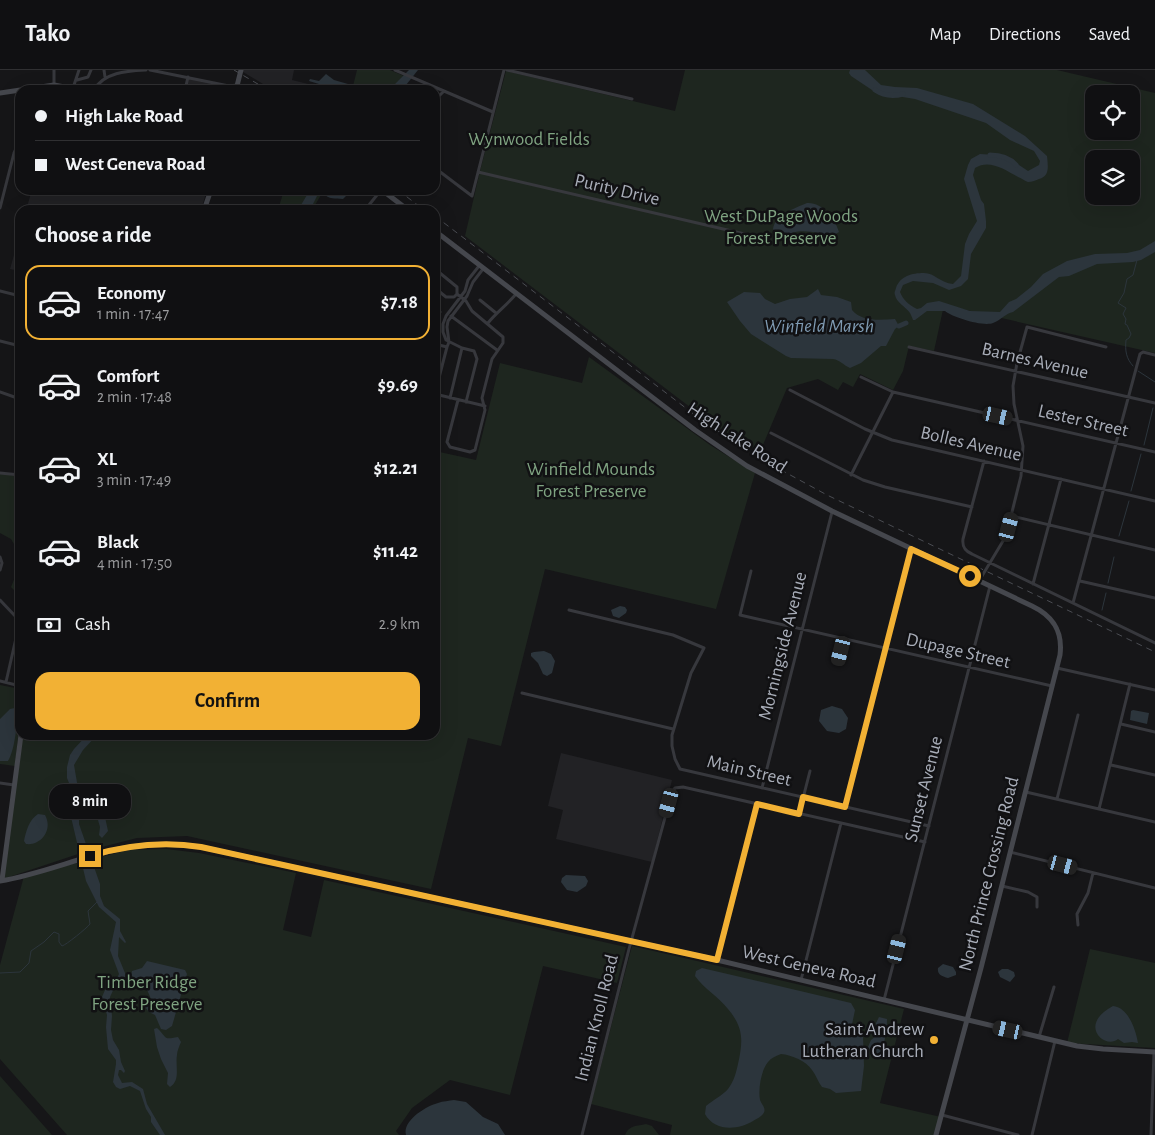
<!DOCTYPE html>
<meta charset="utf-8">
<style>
:root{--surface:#101012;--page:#1e1e20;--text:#f1f3f6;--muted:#9c9d9f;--line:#303032;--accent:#f2b134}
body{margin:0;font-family:"Alegreya Sans",sans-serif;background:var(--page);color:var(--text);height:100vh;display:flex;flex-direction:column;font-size:19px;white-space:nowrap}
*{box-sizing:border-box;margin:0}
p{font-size:16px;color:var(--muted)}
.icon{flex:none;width:28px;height:28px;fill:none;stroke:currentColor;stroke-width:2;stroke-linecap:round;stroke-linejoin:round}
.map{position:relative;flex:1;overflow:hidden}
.details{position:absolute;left:15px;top:135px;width:425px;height:535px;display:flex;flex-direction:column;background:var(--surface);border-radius:15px;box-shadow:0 5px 20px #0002,0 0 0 1px var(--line)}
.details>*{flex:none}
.hud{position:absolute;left:15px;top:15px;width:425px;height:110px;border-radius:15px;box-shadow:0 5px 20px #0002,0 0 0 1px var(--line);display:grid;align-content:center;height:110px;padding:0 20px;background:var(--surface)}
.buttons{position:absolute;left:1085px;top:15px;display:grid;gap:10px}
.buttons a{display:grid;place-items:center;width:55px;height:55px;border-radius:10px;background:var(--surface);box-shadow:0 5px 20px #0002,0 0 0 1px var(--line);font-size:25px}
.end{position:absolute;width:22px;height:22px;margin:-11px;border:6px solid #f2b134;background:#111;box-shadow:0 0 0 2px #111}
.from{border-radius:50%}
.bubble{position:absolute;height:35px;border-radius:15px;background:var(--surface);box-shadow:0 5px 20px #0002,0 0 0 1px var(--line);font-size:16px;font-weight:700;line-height:35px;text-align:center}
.car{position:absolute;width:15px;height:30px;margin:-15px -8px;border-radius:6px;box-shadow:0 0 4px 1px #0007;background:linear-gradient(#222 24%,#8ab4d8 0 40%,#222 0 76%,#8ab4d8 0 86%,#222 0)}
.hud b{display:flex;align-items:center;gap:18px;height:48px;font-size:19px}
.hud b+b{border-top:1px solid var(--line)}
.hud i{width:12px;height:12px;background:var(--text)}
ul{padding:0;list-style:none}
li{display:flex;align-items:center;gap:15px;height:75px;margin:0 10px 8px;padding:0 10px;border:2px solid transparent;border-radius:15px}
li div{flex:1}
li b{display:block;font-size:19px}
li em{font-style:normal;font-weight:700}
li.current{border-color:var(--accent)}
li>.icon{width:45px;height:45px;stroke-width:1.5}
h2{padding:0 20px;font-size:22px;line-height:60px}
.pay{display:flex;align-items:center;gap:12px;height:55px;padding:0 20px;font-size:19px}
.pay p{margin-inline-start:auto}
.primary-button{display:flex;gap:10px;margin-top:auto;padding:10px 20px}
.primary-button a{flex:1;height:58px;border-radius:15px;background:var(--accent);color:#111;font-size:20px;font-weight:700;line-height:58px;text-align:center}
header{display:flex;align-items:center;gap:30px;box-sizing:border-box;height:70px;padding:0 25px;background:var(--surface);border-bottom:1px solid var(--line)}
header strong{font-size:24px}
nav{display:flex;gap:28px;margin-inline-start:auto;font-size:18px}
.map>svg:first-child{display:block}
.built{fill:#222225}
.green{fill:#1e261f;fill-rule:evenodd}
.water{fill:#2c353c}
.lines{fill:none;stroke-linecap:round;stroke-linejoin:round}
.stream{stroke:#2c353c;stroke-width:1}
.river{stroke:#2c353c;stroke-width:5}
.street{stroke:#37383d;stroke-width:3}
.secondary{stroke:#45474d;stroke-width:5}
.rail{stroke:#4a4c52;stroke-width:1;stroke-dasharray:6 5;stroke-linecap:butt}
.route{stroke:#f2b134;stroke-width:6}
.poi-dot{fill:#f2b134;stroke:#111113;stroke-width:2}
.labels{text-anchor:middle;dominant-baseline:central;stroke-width:5;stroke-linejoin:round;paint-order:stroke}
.park-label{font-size:19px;fill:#7fa381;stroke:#111113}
.street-label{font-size:19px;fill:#a8adb8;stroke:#111113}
.poi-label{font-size:19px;fill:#a8adb8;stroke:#111113;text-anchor:end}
.water-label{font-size:20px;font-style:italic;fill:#7f9bb3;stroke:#111113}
</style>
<header>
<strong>Tako</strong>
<nav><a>Map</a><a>Directions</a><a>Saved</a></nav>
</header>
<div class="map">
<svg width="1155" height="1065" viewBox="0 0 1155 1065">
<rect width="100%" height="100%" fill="#161618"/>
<path class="built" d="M 243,0 L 294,0 L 292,10 L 332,20 L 273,20 L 243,2 Z
M 188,7 L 233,18 L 233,20 L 185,20 Z
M 32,120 L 207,120 L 201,140 L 26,140 Z
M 20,164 L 20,201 L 10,199 Z
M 561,683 L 672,710 L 652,792 L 556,769 L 563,740 L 548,736 Z"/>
<path class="green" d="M 357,0 L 390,0 L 404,6 L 389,20 L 352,20 Z
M 685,0 L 1057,0 L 1155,23 L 1155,283 L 944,235 L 934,281 L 909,276 L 903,301 L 893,320 L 860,304 L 853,317 L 843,312 L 838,320 L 818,309 L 787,318 L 760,382 L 711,353 L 465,166 L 480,101 L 506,1 L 675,41 ZM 1094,24 L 1131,24 L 1131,61 L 1094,61 ZM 1094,89 L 1131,89 L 1131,126 L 1094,126 Z
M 284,120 L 324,120 L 312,140 L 278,140 Z
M 589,287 L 710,375 L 755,403 L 716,539 L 545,499 L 501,676 L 468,668 L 431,819 L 187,766 L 137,768 L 90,780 L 3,809 L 23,665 L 435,665 L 435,381 L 476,390 L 500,293 L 582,313 Z
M 0,404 L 20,406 L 20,484 L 11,469 L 0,463 Z
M 20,495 L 20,526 L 11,517 Z
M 0,615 L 20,619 L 20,650 L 15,696 L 0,694 Z
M 166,779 L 199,783 L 296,803 L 283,860 L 311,867 L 324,810 L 626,877 L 617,913 L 543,896 L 510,1025 L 450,1010 L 412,1038 L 396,1061 L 399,1065 L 67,1065 L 0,989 L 0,895 L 24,806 L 129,780 Z
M 632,876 L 904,939 L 880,1033 L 941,1047 L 936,1065 L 670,1065 L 672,1055 L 591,1034 Z
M 1090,879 L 1155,893 L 1155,978 L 1067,973 Z
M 0,1006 L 52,1065 L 0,1065 Z
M 646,1054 L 652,1056 L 659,1065 L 625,1065 C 629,1055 637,1056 646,1054 Z"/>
<path class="water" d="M 409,0 L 418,0 L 402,20 L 389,20 Z
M 850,0 L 865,0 L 881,15 L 895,17 L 917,18 L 973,34 L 1025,66 L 1047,86 C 1048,96 1050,106 1039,109 C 1036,110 1032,112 1028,112 C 1025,111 1021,108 1018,107 C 1004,99 989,89 975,98 L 973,105 L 981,130 L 984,134 L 986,151 L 986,158 L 971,184 L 968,209 L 961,216 L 949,220 L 933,213 L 913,211 L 903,215 L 900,222 C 903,230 909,235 917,239 L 921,238 L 927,233 L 939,231 L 970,241 L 1000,242 L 1009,232 L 1016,229 L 1031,217 L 1043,204 L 1067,191 L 1095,184 L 1127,183 L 1140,180 L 1155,171 L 1155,182 L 1141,190 L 1133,192 L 1097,194 L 1069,206 L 1059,207 L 1013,242 C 1006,243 1001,250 993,253 C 983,257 952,247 945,241 L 927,241 L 915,250 L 913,250 C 912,247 911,245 910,243 C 906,237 896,232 895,225 C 894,222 895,222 896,218 C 900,206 912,203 924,203 C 935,203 940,213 953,214 L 961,206 L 965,174 L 969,164 L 977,151 L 964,109 L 968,95 L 971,89 L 980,84 L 995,85 L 1013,91 L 1028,101 L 1039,95 L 1040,91 L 1034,81 L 1010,70 L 986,53 L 915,29 L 878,23 L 872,20 L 851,6 L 849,3 Z
M 326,4 L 334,10 L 348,14 L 350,16 L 349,20 L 339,20 L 309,11 L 310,9 L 319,11 Z
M 310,120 L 320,120 L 310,140 L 298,140 Z
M 325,120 L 352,120 L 343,129 C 335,128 329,130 323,123 Z
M 807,133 C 822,132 835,148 839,162 L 834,165 C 817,164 799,156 784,167 L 777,164 L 773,159 C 775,145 795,138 807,133 Z
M 818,219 L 821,225 L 837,227 L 851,232 L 852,240 C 862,252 880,250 895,249 L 899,256 L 895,259 L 886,276 L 881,276 L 861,293 L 850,298 C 843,295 840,290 833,289 L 791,288 L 786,286 L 751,264 L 740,251 L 727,232 L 744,222 L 760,223 L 765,229 L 775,234 L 790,229 L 807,227 Z
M 620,536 L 625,537 L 627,540 L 626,543 L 619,548 L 613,546 L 611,540 Z
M 544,581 L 551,584 L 555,591 L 552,603 L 547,606 L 543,604 L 538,593 L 531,586 L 531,583 L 534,582 Z
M 832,636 L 842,639 L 848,648 L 846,659 L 839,663 L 827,661 L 819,651 L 821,640 Z
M 15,638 L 18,640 C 17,653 15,680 8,691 L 0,691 L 0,649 L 10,639 Z
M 1133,640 L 1149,643 L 1147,654 L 1130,650 L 1131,641 Z
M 87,665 L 97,665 L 83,680 L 74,695 L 79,724 L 79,754 L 100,814 L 100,826 L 104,836 L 120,849 L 120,861 L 126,872 L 125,873 L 119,867 L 118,886 L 125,903 L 125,910 L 122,914 L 116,914 L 110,927 L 112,946 L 111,960 L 113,970 L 119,980 L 121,992 L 125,1001 L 124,1003 L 121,1000 L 119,1000 L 118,1005 L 122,1013 L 132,1012 L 143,1019 L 147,1034 L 165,1065 L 160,1065 L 151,1052 L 151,1047 L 146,1039 L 140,1021 L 130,1016 L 120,1019 L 116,1017 L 113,1012 L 116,994 L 116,990 L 108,979 L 106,957 L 107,945 L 102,927 L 105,920 L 116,910 L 119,904 L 110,880 L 116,852 L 99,837 L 86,811 L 71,747 L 71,718 L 67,708 L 67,697 L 70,685 L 74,679 Z
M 90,741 L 100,743 L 105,747 L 108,761 L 102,768 L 99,765 L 100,757 L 98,750 L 87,746 L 88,743 Z
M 38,744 L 45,745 C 53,759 42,776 26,774 L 24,771 C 26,761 29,750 38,744 Z
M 566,805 L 585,806 L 588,811 L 586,816 L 577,822 L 567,820 L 561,812 L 562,808 Z
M 147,891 L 185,900 L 187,904 L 172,956 L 166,960 L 161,959 L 155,945 L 149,942 L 145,937 L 151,929 L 145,915 L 138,912 L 131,905 L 132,901 L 142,898 Z
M 943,894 L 953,897 L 956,902 L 956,905 L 948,908 C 942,906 937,905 938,898 Z
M 702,898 L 851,933 L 855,940 L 850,964 L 863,967 L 864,996 L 861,1021 L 836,1023 L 830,1019 L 822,1017 C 818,1012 816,1005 812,1000 C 806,991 792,985 781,984 C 776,986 771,988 768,992 C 761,1000 758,1020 760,1030 C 762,1035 767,1039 763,1044 C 761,1047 756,1049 753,1051 C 738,1060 715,1062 705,1044 L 706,1036 C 713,1030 723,1025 728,1019 C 734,1011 736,1003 738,994 C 743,971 744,958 728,939 C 718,926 704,919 695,906 L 696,901 Z
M 1002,899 L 1008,899 L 1014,902 L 1015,906 L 1010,912 L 1000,907 L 998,902 Z
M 1113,936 C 1128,937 1136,960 1138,973 L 1132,972 L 1124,973 L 1118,969 C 1105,980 1077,955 1113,936 Z
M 879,947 L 887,949 C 887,958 885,977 879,984 L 873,984 L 868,977 L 871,970 L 876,966 L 876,953 Z
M 157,958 C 168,968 162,970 178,967 L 181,972 C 179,977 177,981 177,985 C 175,996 181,1010 170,1017 L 167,1014 L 168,1003 L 161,989 L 157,977 L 154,959 Z
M 454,1030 L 466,1032 L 483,1047 L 498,1054 L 505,1065 L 406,1065 C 402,1051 426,1036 438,1033 C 443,1031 449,1031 454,1030 Z"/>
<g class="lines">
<path class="stream" d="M 1133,296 C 1126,288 1125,281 1126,270 L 1129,268 L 1131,264 L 1127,255 L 1125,254 L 1126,249 L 1123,244 L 1126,238 L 1118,233 L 1124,223 L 1127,209 L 1133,205 L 1137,190
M 1138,301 L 1155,312
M 1144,375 L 1153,338
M 1131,421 L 1141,384
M 1119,466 L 1129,431
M 1108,513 L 1114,487
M 1102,540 L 1106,523
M 0,903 L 20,902 L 29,893 L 31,881 L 44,872 L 54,862 L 59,864 L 59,872 L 62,876 C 66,875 87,858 90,854 L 88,841 L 97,832"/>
<path class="river" d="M 875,20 C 884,26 892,27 903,24
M 990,85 C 1000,85 1009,87 1016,95
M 899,256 L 906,253"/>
<path class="street" d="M 104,0 L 105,7
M 150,0 L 229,16 L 237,15
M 395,0 L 493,42
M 507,0 L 632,29
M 77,10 L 88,7 L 91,0
M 54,15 L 54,0
M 73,18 L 79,0
M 94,20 C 104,2 127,1 146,0
M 185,20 L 188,7
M 435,30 L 444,21
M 435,98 L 472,126 L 504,0
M 478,102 L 749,165
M 0,138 L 14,83 L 20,70
M 365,140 L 381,120
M 435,199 L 457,217 L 457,224
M 435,218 L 446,227 L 454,227 L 457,224
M 0,221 L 20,226
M 457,224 L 466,231 L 472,241 L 503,267 L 503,273 L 492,289 L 482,328 L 485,340 L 475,380 L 470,382 L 450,377 L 447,372 L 458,330
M 480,230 L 496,243
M 435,236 L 440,242 L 435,253
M 451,246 L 497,280
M 488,253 C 496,243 507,235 516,224
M 0,271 L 20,276
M 435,274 L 447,277
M 909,277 L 1155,333
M 462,278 L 446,270 L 443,262 L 443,254 L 446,246 L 465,221 L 468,210 L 479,196
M 861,307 L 893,322 L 1155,382
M 790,320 L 865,359 L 892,370 L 1155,431
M 0,322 L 20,329
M 435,323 L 447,277 L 449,272 L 447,257 L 448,251 L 467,226 L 473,212 L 483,199
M 435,324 L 485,336
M 450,328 L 462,278 L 474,281 L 477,289 L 466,332
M 771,363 L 863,410 L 885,417 L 972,437
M 984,391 L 963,469 C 962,477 965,481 972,484 L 1155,573
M 0,403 L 20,405
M 851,405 L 893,322
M 1012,446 L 1155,480
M 0,487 L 2,493 L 0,500
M 751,501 L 740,545 L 1052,616
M 979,511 L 1006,466 L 1021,406 L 1023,376 L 1014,334 L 1013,316 L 1017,293 L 1027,257 L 1106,277
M 1080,511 L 1155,528
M 1033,514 L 1061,409
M 0,530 L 17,548 L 19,555 L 6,612
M 1073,533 L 1140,284 L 1143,282 L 1155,285
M 569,540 L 673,565 L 704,578 L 691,603 L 672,665 L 672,676 L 675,689 L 680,699 L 929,756
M 838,593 L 844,568
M 1057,598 L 1155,620
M 0,611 L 20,616
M 522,623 L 673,659
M 1121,654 L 1155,662
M 1111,695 L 1155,705
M 0,713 L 14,715
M 762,718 L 832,442
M 1026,722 L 1155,752
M 1057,729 L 1078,645
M 845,737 L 911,479
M 1099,739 L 1130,614
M 799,744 L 810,701
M 1010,782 L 1155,818
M 1002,816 L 1028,822 L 1037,827 L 1037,837
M 1078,855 L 1077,844 L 1088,823 L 1093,803
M 717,890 L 757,734
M 801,910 L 841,753
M 884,930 L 990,516
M 1039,967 L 1054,917
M 942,1045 L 1018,1065
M 582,1065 L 629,879 L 672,722 L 675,718 L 683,717 L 925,772
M 1032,1065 L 1055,971
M 1151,1065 L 1154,982"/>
<path class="secondary" d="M 236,20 L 241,0
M 0,23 L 54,15 L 80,20
M 382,120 L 408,140
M 204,140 L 211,120
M 435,161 L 695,360 L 747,396 L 832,441 L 1032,536 C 1053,546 1063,561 1060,585 L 981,898 L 936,1065
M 2,810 L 21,665
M 0,811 C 42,804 82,786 124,778 C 150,773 175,773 201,777 L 717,890 L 1077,976 L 1103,979 L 1155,982"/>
<path class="rail" d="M 234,0 L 268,20
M 398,120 L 424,140
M 435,146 L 704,352 L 759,388 L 827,425 L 1155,582"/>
</g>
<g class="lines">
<path class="route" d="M 90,786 C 127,775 163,771 201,777 L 717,890 L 757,734 L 799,744 L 803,727 L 845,737 L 911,479 L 970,506"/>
</g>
<circle class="poi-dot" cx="934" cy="970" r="5"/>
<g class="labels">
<g class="park-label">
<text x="529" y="69">Wynwood Fields</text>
<text x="781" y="146">West DuPage Woods<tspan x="781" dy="22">Forest Preserve</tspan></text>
<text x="591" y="399">Winfield Mounds<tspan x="591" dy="22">Forest Preserve</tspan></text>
<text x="147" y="912">Timber Ridge<tspan x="147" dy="22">Forest Preserve</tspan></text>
</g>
<g class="street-label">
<text transform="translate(617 120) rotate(13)">Purity Drive</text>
<text transform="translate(1035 291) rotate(13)">Barnes Avenue</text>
<text transform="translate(1083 351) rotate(13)">Lester Street</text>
<text transform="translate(737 368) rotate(33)">High Lake Road</text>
<text transform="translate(971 374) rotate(13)">Bolles Avenue</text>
<text transform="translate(783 576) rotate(-76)">Morningside Avenue</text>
<text transform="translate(958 581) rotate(13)">Dupage Street</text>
<text transform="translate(749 701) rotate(13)">Main Street</text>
<text transform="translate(924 719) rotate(-76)">Sunset Avenue</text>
<text transform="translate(989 804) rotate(-76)">North Prince Crossing Road</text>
<text transform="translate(809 897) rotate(13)">West Geneva Road</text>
<text transform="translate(597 948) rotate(-76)">Indian Knoll Road</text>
</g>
<g class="poi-label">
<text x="924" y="959">Saint Andrew<tspan x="924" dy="22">Lutheran Church</tspan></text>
</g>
<g class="water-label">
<text x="819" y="256">Winfield Marsh</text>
</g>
</g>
</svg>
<div class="buttons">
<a><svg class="icon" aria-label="locate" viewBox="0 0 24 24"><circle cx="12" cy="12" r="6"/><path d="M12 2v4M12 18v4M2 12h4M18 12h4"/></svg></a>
<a><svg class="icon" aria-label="layers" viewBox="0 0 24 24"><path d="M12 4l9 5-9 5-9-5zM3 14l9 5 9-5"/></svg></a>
</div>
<i class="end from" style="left:970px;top:506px"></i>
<i class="end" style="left:90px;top:786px"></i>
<div class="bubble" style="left:49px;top:714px;width:82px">8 min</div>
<i class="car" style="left:998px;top:346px;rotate:103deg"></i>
<i class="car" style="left:1009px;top:457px;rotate:15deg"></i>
<i class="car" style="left:841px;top:581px;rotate:194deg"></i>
<i class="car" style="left:669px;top:733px;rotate:195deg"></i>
<i class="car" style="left:1063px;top:795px;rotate:105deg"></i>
<i class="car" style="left:897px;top:879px;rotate:14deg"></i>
<i class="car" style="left:1008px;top:960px;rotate:283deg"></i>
<div class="hud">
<b><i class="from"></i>High Lake Road</b>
<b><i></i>West Geneva Road</b>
</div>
<section class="details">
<h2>Choose a ride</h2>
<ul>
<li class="current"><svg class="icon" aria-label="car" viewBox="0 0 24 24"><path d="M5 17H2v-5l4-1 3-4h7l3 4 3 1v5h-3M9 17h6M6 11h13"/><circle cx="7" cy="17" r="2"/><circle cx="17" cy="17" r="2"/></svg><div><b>Economy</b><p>1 min · 17:47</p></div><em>$7.18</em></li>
<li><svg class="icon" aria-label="car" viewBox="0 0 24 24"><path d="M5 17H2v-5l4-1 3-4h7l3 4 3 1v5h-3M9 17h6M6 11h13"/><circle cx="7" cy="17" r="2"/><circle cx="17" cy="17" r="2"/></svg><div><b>Comfort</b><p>2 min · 17:48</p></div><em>$9.69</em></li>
<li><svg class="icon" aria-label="car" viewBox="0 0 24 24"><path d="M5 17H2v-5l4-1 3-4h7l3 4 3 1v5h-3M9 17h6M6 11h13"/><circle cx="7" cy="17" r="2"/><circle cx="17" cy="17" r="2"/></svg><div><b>XL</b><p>3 min · 17:49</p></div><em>$12.21</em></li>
<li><svg class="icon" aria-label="car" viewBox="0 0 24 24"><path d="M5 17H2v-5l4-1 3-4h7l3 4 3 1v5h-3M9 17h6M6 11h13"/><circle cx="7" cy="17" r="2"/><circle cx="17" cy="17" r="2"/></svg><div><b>Black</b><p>4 min · 17:50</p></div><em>$11.42</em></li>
</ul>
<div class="pay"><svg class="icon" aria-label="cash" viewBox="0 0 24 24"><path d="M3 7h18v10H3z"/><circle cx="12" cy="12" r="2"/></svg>Cash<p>2.9 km</p></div>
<div class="primary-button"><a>Confirm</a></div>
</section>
</div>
